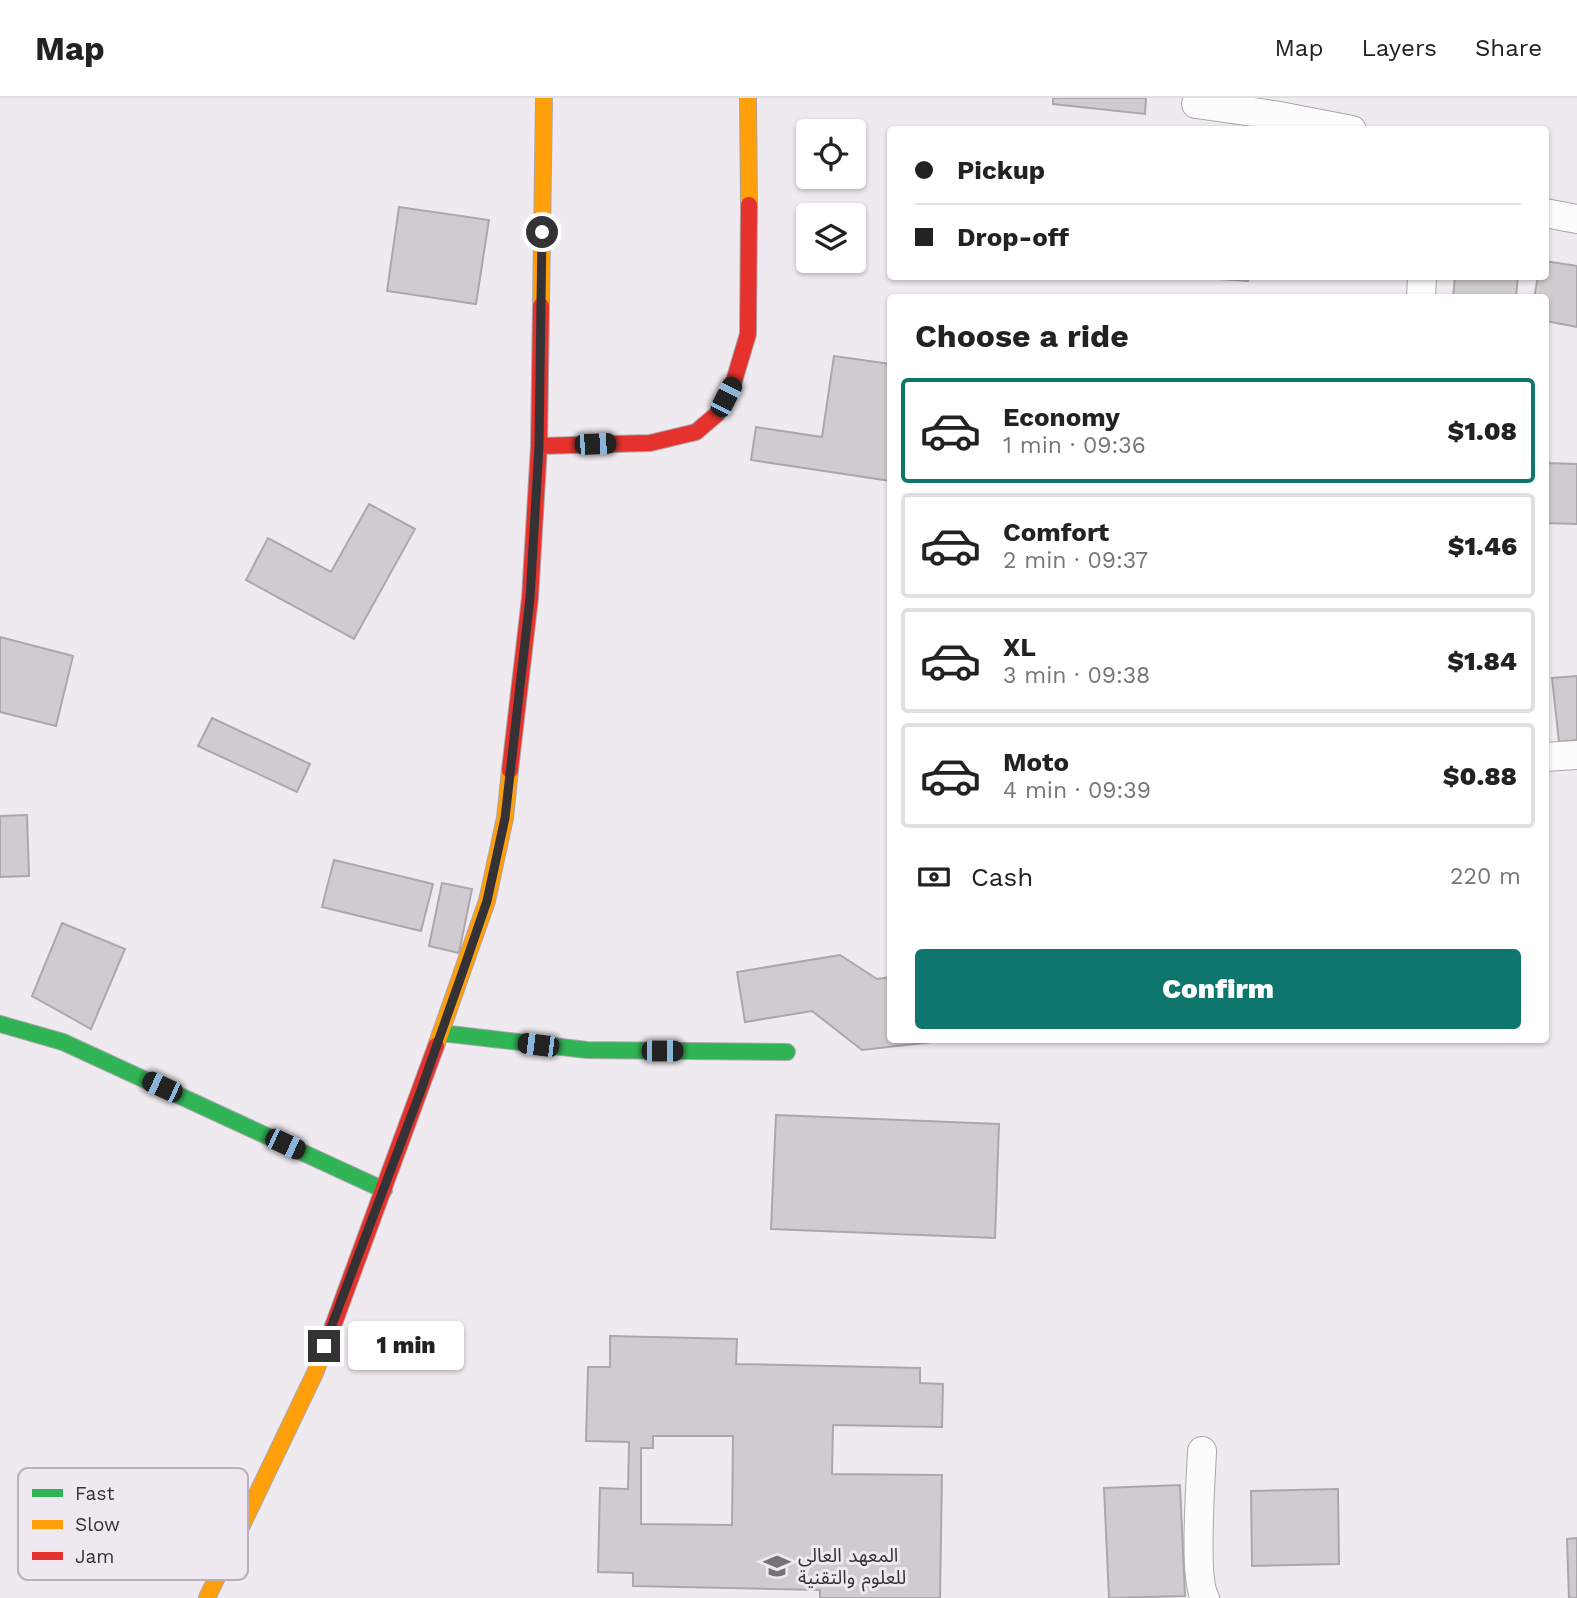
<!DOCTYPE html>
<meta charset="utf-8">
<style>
:root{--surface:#fff;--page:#f6f6f6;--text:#222;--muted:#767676;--line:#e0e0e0;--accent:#0f766e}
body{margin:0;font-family:"Work Sans","Noto Sans Arabic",sans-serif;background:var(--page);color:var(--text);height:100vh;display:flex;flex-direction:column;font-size:26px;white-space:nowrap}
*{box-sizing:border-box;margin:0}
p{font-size:23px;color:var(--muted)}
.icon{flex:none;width:38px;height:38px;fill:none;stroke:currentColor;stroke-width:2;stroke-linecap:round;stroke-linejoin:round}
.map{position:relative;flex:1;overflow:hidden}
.details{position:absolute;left:887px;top:196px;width:662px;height:749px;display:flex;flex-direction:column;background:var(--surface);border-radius:7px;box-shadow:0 2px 5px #0004}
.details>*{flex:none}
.banner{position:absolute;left:887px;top:28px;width:662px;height:154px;border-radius:7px;box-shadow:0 2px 5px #0004;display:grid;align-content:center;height:154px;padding:0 28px;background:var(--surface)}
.fabs{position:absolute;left:796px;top:21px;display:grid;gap:14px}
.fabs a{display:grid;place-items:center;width:70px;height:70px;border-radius:7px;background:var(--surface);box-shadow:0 2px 5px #0004;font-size:35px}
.end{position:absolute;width:32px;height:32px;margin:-16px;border:9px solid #353236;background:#fff;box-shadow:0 0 0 4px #fff}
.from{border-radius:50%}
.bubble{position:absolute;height:49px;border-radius:7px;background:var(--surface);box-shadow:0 2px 5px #0004;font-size:23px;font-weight:800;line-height:49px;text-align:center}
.car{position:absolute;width:21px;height:42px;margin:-21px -10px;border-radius:9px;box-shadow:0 0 5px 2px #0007;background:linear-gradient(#222 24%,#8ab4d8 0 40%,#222 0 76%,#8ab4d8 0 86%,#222 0)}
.banner b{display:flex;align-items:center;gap:24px;height:66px;font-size:26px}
.banner b+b{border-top:2px solid var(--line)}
.banner i{width:18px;height:18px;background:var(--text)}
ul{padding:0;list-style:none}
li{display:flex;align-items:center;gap:21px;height:105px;margin:0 14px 10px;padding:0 14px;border:4px solid var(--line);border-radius:7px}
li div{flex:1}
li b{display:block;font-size:26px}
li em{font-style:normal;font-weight:800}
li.current{border-color:var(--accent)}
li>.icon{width:63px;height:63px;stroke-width:1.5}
h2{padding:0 28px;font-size:32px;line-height:84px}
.pay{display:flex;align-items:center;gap:18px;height:77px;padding:0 28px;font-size:26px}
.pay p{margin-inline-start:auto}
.primary-button{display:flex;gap:14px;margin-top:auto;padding:14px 28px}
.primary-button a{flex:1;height:80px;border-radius:7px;background:var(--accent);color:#fff;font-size:28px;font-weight:800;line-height:80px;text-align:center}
header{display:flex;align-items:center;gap:42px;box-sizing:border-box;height:98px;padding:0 35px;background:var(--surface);border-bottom:2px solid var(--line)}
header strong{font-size:33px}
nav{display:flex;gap:38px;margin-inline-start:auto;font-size:24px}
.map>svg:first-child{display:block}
.building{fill:#cfcbcf;stroke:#aba7ab;stroke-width:2;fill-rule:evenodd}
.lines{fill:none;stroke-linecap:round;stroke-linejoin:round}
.street-casing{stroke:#aaa6aa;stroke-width:30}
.fast-casing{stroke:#aaa6aa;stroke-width:18}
.slow-casing{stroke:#aaa6aa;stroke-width:18}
.jam-casing{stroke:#aaa6aa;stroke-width:18}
.street{stroke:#fdfcfd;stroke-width:28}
.fast{stroke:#30b455;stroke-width:16}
.slow{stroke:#ff9f0a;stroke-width:16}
.jam{stroke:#e5322d;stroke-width:16}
.route{stroke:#353236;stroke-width:9}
.labels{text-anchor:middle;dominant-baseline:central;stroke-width:6;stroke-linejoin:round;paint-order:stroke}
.poi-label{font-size:19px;fill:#353236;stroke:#f0e8f1;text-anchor:start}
.key{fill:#f0e8f1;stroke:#b8b1b9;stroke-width:2}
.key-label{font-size:19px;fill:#353236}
</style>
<header>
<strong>Map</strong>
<nav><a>Map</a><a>Layers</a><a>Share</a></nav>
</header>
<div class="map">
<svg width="1577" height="1500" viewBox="0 0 1577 1500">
<rect width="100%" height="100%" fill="#efeaef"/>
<path class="building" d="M 1053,0 L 1146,0 L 1145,16 L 1053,6 Z
M 399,109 L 489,122 L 476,206 L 387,193 Z
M 1545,163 L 1577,168 L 1577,229 L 1545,223 L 1545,200 L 1534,200 L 1538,178 L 1545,178 Z
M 1174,178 L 1248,178 L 1248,183 Z
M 1455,178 L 1518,178 L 1516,200 L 1453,200 Z
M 834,258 L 891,266 L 891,383 L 751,362 L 756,329 L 822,339 Z
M 1545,365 L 1577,366 L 1577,426 L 1545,425 Z
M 369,406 L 415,431 L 354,541 L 246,482 L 268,440 L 331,474 Z
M 0,539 L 73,558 L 56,628 L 0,614 Z
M 1577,578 L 1577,642 L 1559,644 L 1552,580 Z
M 212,620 L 310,666 L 297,694 L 198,648 Z
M 27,717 L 29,778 L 0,779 L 0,718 Z
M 334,762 L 433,786 L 421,833 L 322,809 Z
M 442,785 L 472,791 L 459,855 L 429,848 Z
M 62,825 L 125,851 L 91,931 L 32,898 Z
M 840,857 L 877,881 L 891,879 L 891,942 L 950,942 L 862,952 L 812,913 L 745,924 L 737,874 Z
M 776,1017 L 999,1026 L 995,1140 L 771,1131 Z
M 610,1238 L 737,1241 L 736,1266 L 920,1270 L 920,1285 L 943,1286 L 942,1329 L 833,1327 L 832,1376 L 942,1377 L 940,1500 L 820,1500 L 820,1492 L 633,1488 L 633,1475 L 598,1474 L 600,1390 L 628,1391 L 629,1344 L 586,1343 L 588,1269 L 610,1269 ZM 653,1338 L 733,1338 L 732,1427 L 641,1426 L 641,1350 L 653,1350 Z
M 1180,1387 L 1185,1498 L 1109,1500 L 1104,1390 Z
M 1338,1391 L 1339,1466 L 1252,1468 L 1251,1393 Z
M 1577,1440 L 1577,1500 L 1569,1500 L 1567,1441 Z"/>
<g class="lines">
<g class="street-casing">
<path id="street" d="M 1196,6 L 1274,17 L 1352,32
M 1545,115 L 1577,121
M 1421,200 L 1422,178
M 1545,659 L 1577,657
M 1202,1353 C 1201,1382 1193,1480 1205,1500"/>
</g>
<g class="fast-casing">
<path id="fast" d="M 0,926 L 63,944 L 384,1092
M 441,935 L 587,952 L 787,954"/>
</g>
<g class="slow-casing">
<path id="slow" d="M 748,0 L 749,107
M 541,208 L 544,0
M 436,948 L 487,803 L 505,720 L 510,672
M 207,1500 L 315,1275 L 333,1228"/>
</g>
<g class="jam-casing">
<path id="jam" d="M 539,348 L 650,345 L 696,334 L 717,316 L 734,283 L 748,236 L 749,107
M 510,672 L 530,500 L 539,348 L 541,208
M 333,1228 L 436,948"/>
</g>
<use href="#street" class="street"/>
<use href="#fast" class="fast"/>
<use href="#slow" class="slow"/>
<use href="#jam" class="jam"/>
</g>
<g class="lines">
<path class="route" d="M 324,1248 L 421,992 L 465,867 L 487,803 L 505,720 L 530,500 L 539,348 L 542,134"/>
</g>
<defs>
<g id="university-bare" transform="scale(2.1)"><path d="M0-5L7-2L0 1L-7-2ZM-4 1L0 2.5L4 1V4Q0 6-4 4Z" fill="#767277" stroke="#f0e8f1" stroke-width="2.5" paint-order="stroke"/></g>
</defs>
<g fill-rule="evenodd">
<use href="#university-bare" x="777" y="1468"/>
</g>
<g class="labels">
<g class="poi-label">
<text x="798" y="1457">المعهد العالي<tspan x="798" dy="22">للعلوم والتقنية</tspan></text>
</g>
</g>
<rect x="18" y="1370" width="230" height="112" rx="10" class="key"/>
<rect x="32" y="1391" width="31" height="8" fill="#30b455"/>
<rect x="32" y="1422" width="31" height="9" fill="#ff9f0a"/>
<rect x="32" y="1454" width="31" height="8" fill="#e5322d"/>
<g class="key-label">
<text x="75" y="1402">Fast</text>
<text x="75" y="1433">Slow</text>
<text x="75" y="1465">Jam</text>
</g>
</svg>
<div class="fabs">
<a><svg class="icon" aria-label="locate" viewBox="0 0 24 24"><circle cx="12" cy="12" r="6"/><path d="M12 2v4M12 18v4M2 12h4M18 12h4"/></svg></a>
<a><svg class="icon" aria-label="layers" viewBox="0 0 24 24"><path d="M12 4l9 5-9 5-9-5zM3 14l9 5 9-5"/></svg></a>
</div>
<i class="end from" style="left:542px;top:134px"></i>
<i class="end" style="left:324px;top:1248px"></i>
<div class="bubble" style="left:348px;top:1223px;width:116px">1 min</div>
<i class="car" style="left:726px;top:299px;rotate:27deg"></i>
<i class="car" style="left:595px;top:346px;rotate:88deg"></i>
<i class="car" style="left:538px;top:947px;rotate:277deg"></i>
<i class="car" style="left:662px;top:953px;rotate:90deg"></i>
<i class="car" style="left:162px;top:989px;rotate:295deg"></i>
<i class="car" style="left:285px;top:1046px;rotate:115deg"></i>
<div class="banner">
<b><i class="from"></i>Pickup</b>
<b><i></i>Drop-off</b>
</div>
<section class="details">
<h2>Choose a ride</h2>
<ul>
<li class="current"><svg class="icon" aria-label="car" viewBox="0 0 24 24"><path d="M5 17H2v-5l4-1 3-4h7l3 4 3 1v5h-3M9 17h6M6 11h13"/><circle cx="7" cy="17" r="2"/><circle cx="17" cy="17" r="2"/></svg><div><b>Economy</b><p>1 min · 09:36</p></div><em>$1.08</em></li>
<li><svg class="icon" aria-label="car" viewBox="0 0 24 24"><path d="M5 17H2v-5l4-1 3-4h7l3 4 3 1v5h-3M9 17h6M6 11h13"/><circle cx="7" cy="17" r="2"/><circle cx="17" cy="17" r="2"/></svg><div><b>Comfort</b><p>2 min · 09:37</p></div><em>$1.46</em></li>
<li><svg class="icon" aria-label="car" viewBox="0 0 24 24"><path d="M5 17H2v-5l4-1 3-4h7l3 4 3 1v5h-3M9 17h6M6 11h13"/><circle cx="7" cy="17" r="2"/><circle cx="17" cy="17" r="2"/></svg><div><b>XL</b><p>3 min · 09:38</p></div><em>$1.84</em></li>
<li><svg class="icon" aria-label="car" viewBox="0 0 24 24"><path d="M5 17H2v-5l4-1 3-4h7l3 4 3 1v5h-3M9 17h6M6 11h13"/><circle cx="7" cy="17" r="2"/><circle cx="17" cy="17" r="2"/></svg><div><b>Moto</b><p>4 min · 09:39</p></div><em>$0.88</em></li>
</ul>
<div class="pay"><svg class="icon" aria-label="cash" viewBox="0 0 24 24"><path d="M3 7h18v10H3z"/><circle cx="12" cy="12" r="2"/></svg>Cash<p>220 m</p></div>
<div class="primary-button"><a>Confirm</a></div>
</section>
</div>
